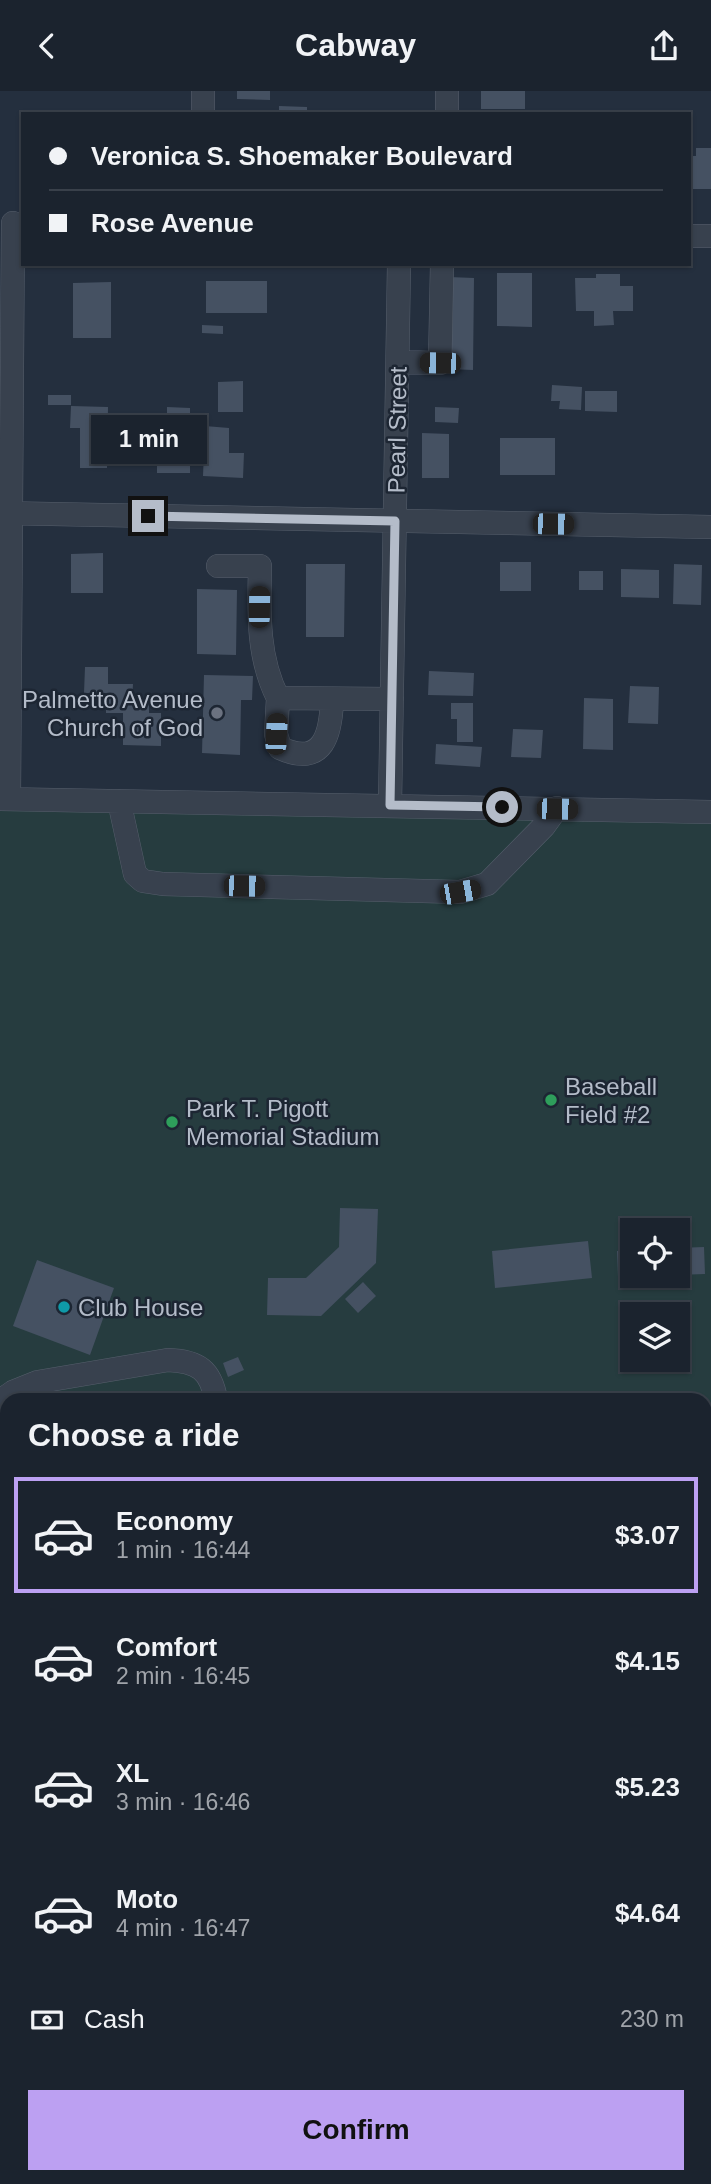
<!DOCTYPE html>
<meta charset="utf-8">
<style>
:root{--surface:#1b232e;--page:#242b36;--text:#f1f3f6;--muted:#a0a4aa;--line:#39404a;--accent:#bca0f2}
body{margin:0;font-family:Arial,sans-serif;background:var(--page);color:var(--text);height:100vh;display:flex;flex-direction:column;font-size:26px;white-space:nowrap}
*{box-sizing:border-box;margin:0}
p{font-size:23px;color:var(--muted)}
.icon{flex:none;width:38px;height:38px;fill:none;stroke:currentColor;stroke-width:2;stroke-linecap:round;stroke-linejoin:round}
.map{position:relative;flex:1;overflow:hidden}
.side{position:absolute;left:0px;top:1302px;width:712px;height:791px;display:flex;flex-direction:column;background:var(--surface);border-radius:21px 21px 0 0;box-shadow:0 2px 5px #0004,0 0 0 2px var(--line)}
.side>*{flex:none}
.hud{position:absolute;left:21px;top:21px;width:670px;height:154px;border-radius:0px;box-shadow:0 2px 5px #0004,0 0 0 2px var(--line);display:grid;align-content:center;height:154px;padding:0 28px;background:var(--surface)}
.controls{position:absolute;left:620px;top:1127px;display:grid;gap:14px}
.controls a{display:grid;place-items:center;width:70px;height:70px;border-radius:0px;background:var(--surface);box-shadow:0 2px 5px #0004,0 0 0 2px var(--line);font-size:35px}
.end{position:absolute;width:32px;height:32px;margin:-16px;border:9px solid #b4bcc9;background:#111;box-shadow:0 0 0 4px #111}
.from{border-radius:50%}
.bubble{position:absolute;height:49px;border-radius:0px;background:var(--surface);box-shadow:0 2px 5px #0004,0 0 0 2px var(--line);font-size:23px;font-weight:700;line-height:49px;text-align:center}
.car{position:absolute;width:21px;height:42px;margin:-21px -10px;border-radius:9px;box-shadow:0 0 5px 2px #0007;background:linear-gradient(#222 24%,#8ab4d8 0 40%,#222 0 76%,#8ab4d8 0 86%,#222 0)}
.hud b{display:flex;align-items:center;gap:24px;height:66px;font-size:26px}
.hud b+b{border-top:2px solid var(--line)}
.hud i{width:18px;height:18px;background:var(--text)}
ul{padding:0;list-style:none}
li{display:flex;align-items:center;gap:21px;height:116px;margin:0 14px 10px;padding:0 14px;border:4px solid transparent;border-radius:0px}
li div{flex:1}
li b{display:block;font-size:26px}
li em{font-style:normal;font-weight:700}
li.selected{border-color:var(--accent)}
li>.icon{width:63px;height:63px;stroke-width:1.5}
h2{padding:0 28px;font-size:32px;line-height:84px}
.pay{display:flex;align-items:center;gap:18px;height:77px;padding:0 28px;font-size:26px}
.pay p{margin-inline-start:auto}
.action{display:flex;gap:14px;margin-top:auto;padding:14px 28px}
.action a{flex:1;height:80px;border-radius:0px;background:var(--accent);color:#111;font-size:28px;font-weight:700;line-height:80px;text-align:center}
header{display:flex;justify-content:space-between;align-items:center;height:91px;padding:0 28px;background:var(--surface);font-size:32px;font-weight:700}
.map>svg:first-child{display:block}
.green{fill:#263c3f;fill-rule:evenodd}
.building{fill:#455162}
.lines{fill:none;stroke-linecap:round;stroke-linejoin:round}
.minor-casing{stroke:#565f6c;stroke-width:24}
.major-casing{stroke:#414a57;stroke-width:32}
.minor{stroke:#38414e;stroke-width:23}
.major{stroke:#56606e;stroke-width:30}
.route{stroke:#b4bcc9;stroke-width:9}
.worship-dot{fill:#6b7280;stroke:#1d2633;stroke-width:2.5}
.leisure-dot{fill:#2e9e5b;stroke:#1d2633;stroke-width:2.5}
.culture-dot{fill:#0f9aa8;stroke:#1d2633;stroke-width:2.5}
.labels{text-anchor:middle;dominant-baseline:central;stroke-width:5;stroke-linejoin:round;paint-order:stroke}
.street-label{font-size:24px;fill:#b4bcc9;stroke:#1d2633}
.poi-label{font-size:24px;fill:#b4bcc9;stroke:#1d2633;text-anchor:start}
</style>
<header><svg class="icon" aria-label="back" viewBox="0 0 24 24"><path d="M15 5l-7 7 7 7"/></svg>Cabway<svg class="icon" aria-label="share" viewBox="0 0 24 24"><path d="M12 15V3M7 8l5-5 5 5M5 13v7h14v-7"/></svg></header>
<div class="map">
<svg width="711" height="2093" viewBox="0 0 711 2093">
<rect width="100%" height="100%" fill="#242f3e"/>
<path class="green" d="M 0,718 L 711,731 L 711,1866 L 705,1866 L 705,1309 L 7,1309 L 7,1853 L 0,1852 ZM 632,1139 L 677,1139 L 677,1185 L 632,1185 ZM 632,1223 L 677,1223 L 677,1269 L 632,1269 Z"/>
<path class="building" d="M 237,0 L 270,0 L 270,9 L 237,8 Z
M 481,0 L 525,0 L 525,18 L 481,18 Z
M 279,15 L 307,16 L 307,23 L 279,23 Z
M 696,57 L 711,57 L 711,98 L 690,98 L 690,65 L 696,65 Z
M 497,182 L 532,182 L 532,236 L 497,235 Z
M 596,183 L 620,183 L 620,195 L 633,195 L 633,220 L 613,220 L 614,234 L 594,235 L 594,220 L 576,220 L 575,187 L 596,187 Z
M 449,186 L 474,187 L 473,279 L 448,278 Z
M 206,190 L 267,190 L 267,222 L 206,222 Z
M 111,191 L 111,247 L 73,247 L 73,192 Z
M 202,234 L 223,235 L 223,243 L 202,242 Z
M 243,290 L 243,321 L 218,321 L 218,291 Z
M 552,294 L 582,296 L 581,319 L 559,318 L 560,310 L 551,310 Z
M 585,300 L 617,300 L 617,321 L 585,320 Z
M 48,304 L 71,304 L 71,314 L 48,314 Z
M 71,315 L 108,316 L 107,377 L 80,377 L 80,337 L 70,337 Z
M 167,316 L 190,317 L 190,382 L 157,382 L 157,339 L 167,339 Z
M 435,316 L 459,317 L 458,332 L 435,331 Z
M 205,335 L 229,337 L 229,362 L 244,362 L 243,387 L 203,385 Z
M 422,342 L 449,343 L 449,387 L 422,387 Z
M 500,347 L 555,347 L 555,384 L 500,384 Z
M 103,462 L 103,502 L 71,502 L 71,463 Z
M 500,471 L 531,471 L 531,500 L 500,500 Z
M 306,473 L 345,473 L 344,546 L 306,546 Z
M 674,473 L 702,474 L 701,514 L 673,513 Z
M 621,478 L 659,479 L 659,507 L 621,506 Z
M 579,480 L 603,480 L 603,499 L 579,499 Z
M 197,498 L 237,499 L 236,564 L 197,563 Z
M 85,576 L 108,576 L 108,593 L 133,593 L 132,610 L 149,611 L 149,622 L 161,622 L 161,655 L 123,654 L 123,622 L 106,622 L 106,602 L 84,602 Z
M 429,580 L 474,582 L 473,605 L 428,604 Z
M 204,584 L 253,585 L 252,609 L 241,609 L 240,664 L 202,662 Z
M 630,595 L 659,596 L 658,633 L 628,632 Z
M 584,607 L 613,608 L 613,659 L 583,658 Z
M 451,612 L 473,612 L 473,651 L 457,651 L 457,628 L 451,628 Z
M 513,638 L 543,639 L 541,667 L 511,666 Z
M 436,653 L 482,656 L 480,676 L 435,673 Z
M 340,1117 L 378,1118 L 376,1172 L 321,1225 L 267,1224 L 268,1187 L 306,1187 L 339,1156 Z
M 588,1150 L 592,1187 L 495,1197 L 492,1160 Z
M 704,1156 L 705,1183 L 677,1184 L 677,1157 Z
M 632,1159 L 632,1185 L 618,1186 L 617,1160 Z
M 37,1169 L 114,1197 L 90,1264 L 13,1235 Z
M 363,1191 L 376,1205 L 358,1222 L 345,1208 Z
M 238,1266 L 244,1279 L 228,1286 L 223,1272 Z
M 54,1303 L 72,1305 L 72,1309 L 53,1309 Z
M 7,1325 L 7,1386 L 0,1393 L 0,1331 Z
M 0,1498 L 7,1507 L 7,1543 L 0,1549 Z
M 7,1906 L 7,1933 L 0,1937 L 0,1910 Z
M 337,2086 L 357,2086 L 357,2093 L 337,2093 Z
M 373,2086 L 420,2086 L 420,2093 L 373,2093 Z
M 503,2086 L 563,2086 L 563,2093 L 503,2093 Z"/>
<g class="lines">
<g class="minor-casing">
<path id="minor" d="M 203,23 L 203,0
M 447,23 L 447,0
M 690,145 L 711,145
M 398,271 L 440,272 L 442,173
M 0,422 L 711,436
M 218,475 L 260,475 C 259,521 257,566 278,607
M 332,608 C 331,642 324,677 280,657 L 276,643 L 278,607 L 392,608
M 0,708 L 711,721
M 9,708 L 13,132
M 119,710 L 135,783 L 143,790 L 163,793 L 460,801 L 487,793 L 544,735 L 557,717
M 390,714 L 399,173
M 0,1310 L 13,1301 L 38,1291 L 168,1269 C 198,1270 211,1279 216,1309
M 7,1429 L 4,1444 L 7,1448
M 0,1576 L 7,1574
M 0,1612 L 7,1621
M 705,1635 L 711,1635
M 0,1867 L 7,1867
M 705,1878 L 711,1878
M 194,2093 L 194,2086
M 470,2093 L 470,2086"/>
</g>
<g class="major-casing">
<path id="major" d="M 0,2092 L 1,2093"/>
</g>
<use href="#minor" class="minor"/>
<use href="#major" class="major"/>
</g>
<g class="lines">
<path class="route" d="M 148,425 L 395,430 L 390,714 L 502,716"/>
</g>
<circle class="worship-dot" cx="217" cy="622" r="7"/>
<g class="leisure-dot">
<circle cx="551" cy="1009" r="7"/>
<circle cx="172" cy="1031" r="7"/>
</g>
<circle class="culture-dot" cx="64" cy="1216" r="7"/>
<g class="labels">
<g class="street-label">
<text transform="translate(397 339) rotate(-89)">Pearl Street</text>
</g>
<g class="poi-label">
<text x="203" y="608" text-anchor="end">Palmetto Avenue<tspan x="203" dy="28">Church of God</tspan></text>
<text x="565" y="995">Baseball<tspan x="565" dy="28">Field #2</tspan></text>
<text x="186" y="1017">Park T. Pigott<tspan x="186" dy="28">Memorial Stadium</tspan></text>
<text x="78" y="1216">Club House</text>
</g>
</g>
</svg>
<div class="controls">
<a><svg class="icon" aria-label="locate" viewBox="0 0 24 24"><circle cx="12" cy="12" r="6"/><path d="M12 2v4M12 18v4M2 12h4M18 12h4"/></svg></a>
<a><svg class="icon" aria-label="layers" viewBox="0 0 24 24"><path d="M12 4l9 5-9 5-9-5zM3 14l9 5 9-5"/></svg></a>
</div>
<i class="end from" style="left:502px;top:716px"></i>
<i class="end" style="left:148px;top:425px"></i>
<div class="bubble" style="left:91px;top:324px;width:116px">1 min</div>
<i class="car" style="left:440px;top:272px;rotate:271deg"></i>
<i class="car" style="left:553px;top:433px;rotate:91deg"></i>
<i class="car" style="left:259px;top:516px;rotate:1deg"></i>
<i class="car" style="left:276px;top:643px;rotate:3deg"></i>
<i class="car" style="left:557px;top:718px;rotate:91deg"></i>
<i class="car" style="left:244px;top:795px;rotate:91deg"></i>
<i class="car" style="left:460px;top:801px;rotate:80deg"></i>
<div class="hud">
<b><i class="from"></i>Veronica S. Shoemaker Boulevard</b>
<b><i></i>Rose Avenue</b>
</div>
<section class="side">
<h2>Choose a ride</h2>
<ul>
<li class="selected"><svg class="icon" aria-label="car" viewBox="0 0 24 24"><path d="M5 17H2v-5l4-1 3-4h7l3 4 3 1v5h-3M9 17h6M6 11h13"/><circle cx="7" cy="17" r="2"/><circle cx="17" cy="17" r="2"/></svg><div><b>Economy</b><p>1 min · 16:44</p></div><em>$3.07</em></li>
<li><svg class="icon" aria-label="car" viewBox="0 0 24 24"><path d="M5 17H2v-5l4-1 3-4h7l3 4 3 1v5h-3M9 17h6M6 11h13"/><circle cx="7" cy="17" r="2"/><circle cx="17" cy="17" r="2"/></svg><div><b>Comfort</b><p>2 min · 16:45</p></div><em>$4.15</em></li>
<li><svg class="icon" aria-label="car" viewBox="0 0 24 24"><path d="M5 17H2v-5l4-1 3-4h7l3 4 3 1v5h-3M9 17h6M6 11h13"/><circle cx="7" cy="17" r="2"/><circle cx="17" cy="17" r="2"/></svg><div><b>XL</b><p>3 min · 16:46</p></div><em>$5.23</em></li>
<li><svg class="icon" aria-label="car" viewBox="0 0 24 24"><path d="M5 17H2v-5l4-1 3-4h7l3 4 3 1v5h-3M9 17h6M6 11h13"/><circle cx="7" cy="17" r="2"/><circle cx="17" cy="17" r="2"/></svg><div><b>Moto</b><p>4 min · 16:47</p></div><em>$4.64</em></li>
</ul>
<div class="pay"><svg class="icon" aria-label="cash" viewBox="0 0 24 24"><path d="M3 7h18v10H3z"/><circle cx="12" cy="12" r="2"/></svg>Cash<p>230 m</p></div>
<div class="action"><a>Confirm</a></div>
</section>
</div>
